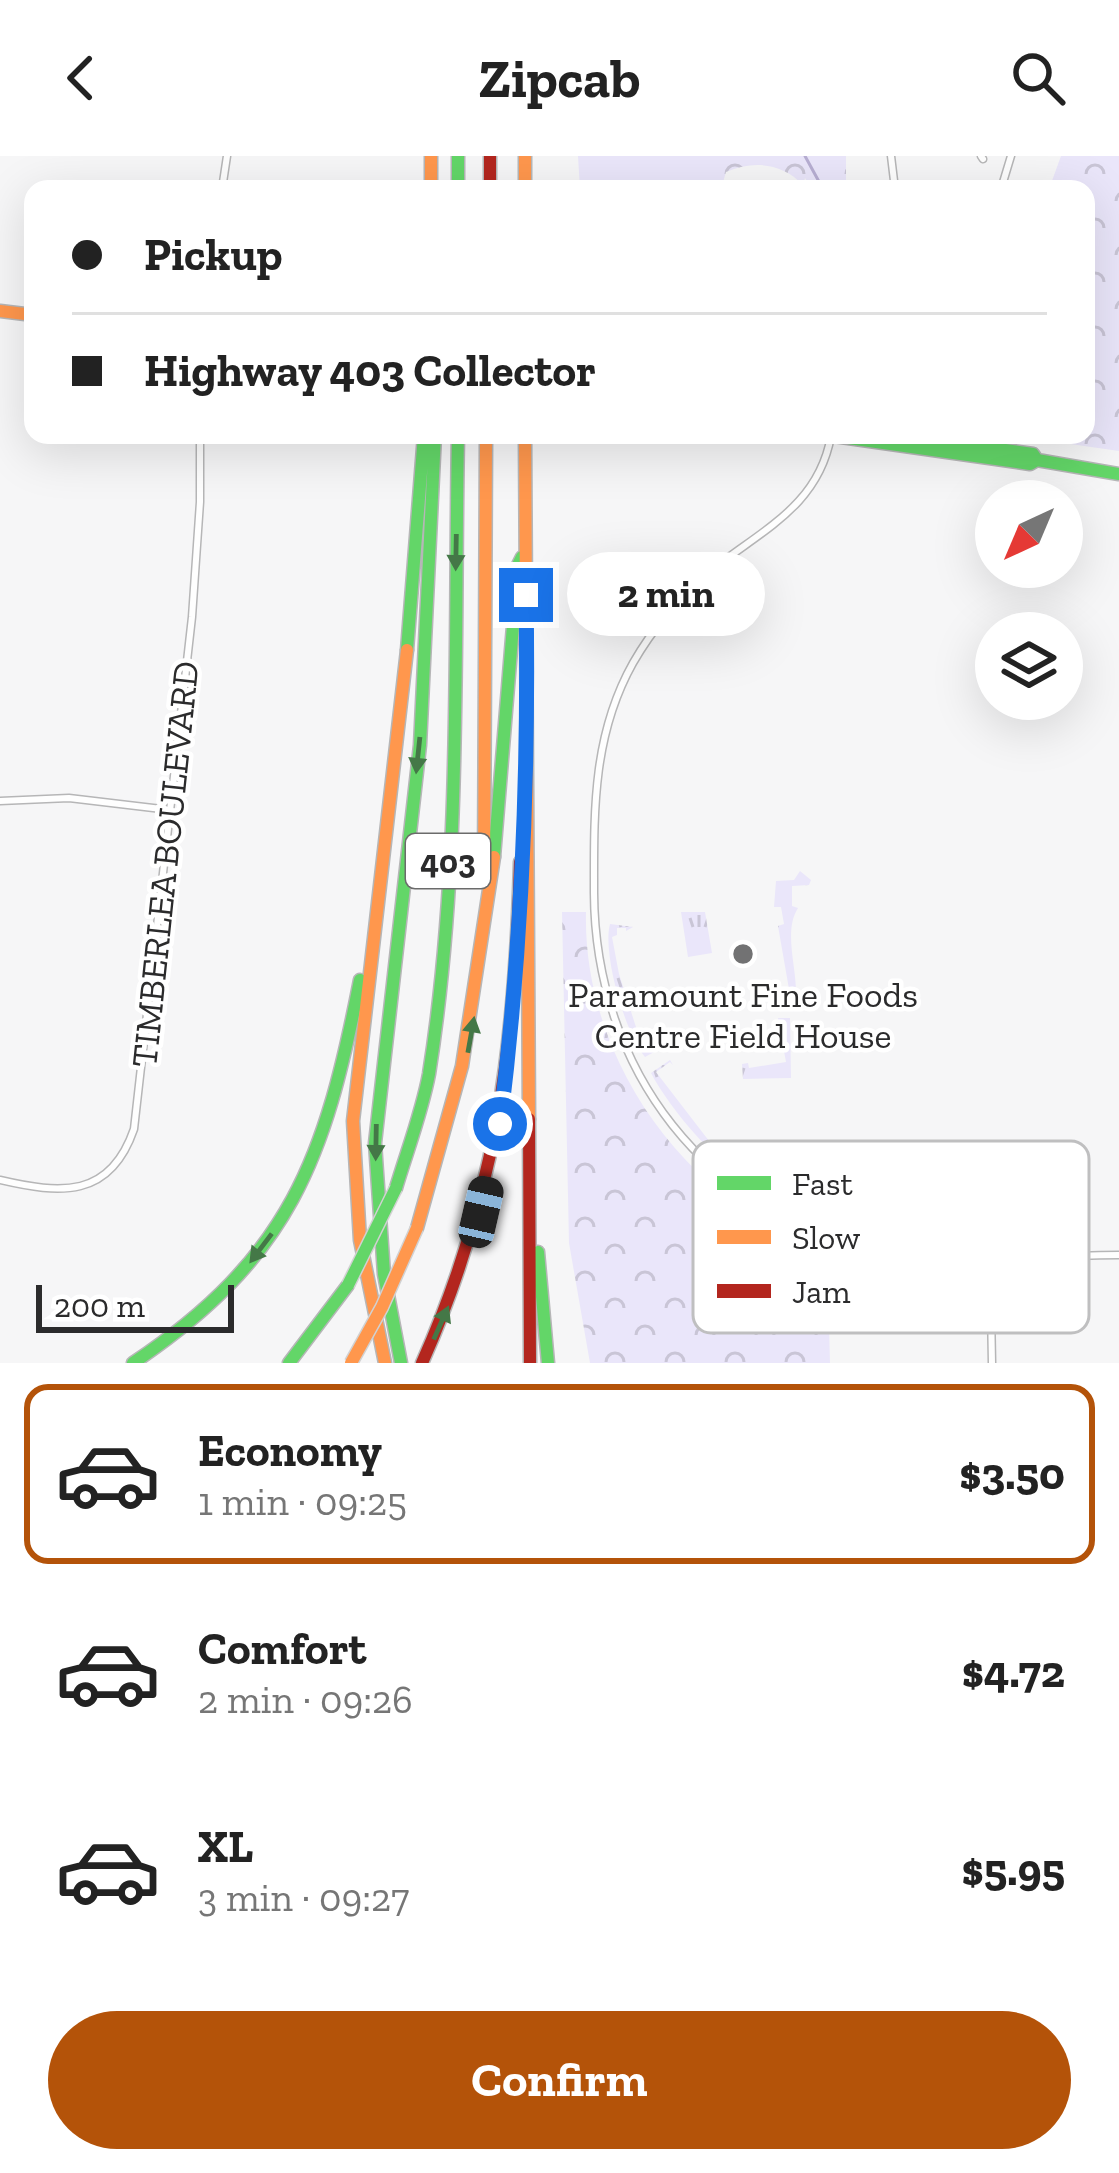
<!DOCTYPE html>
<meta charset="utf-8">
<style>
:root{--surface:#fff;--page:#f6f6f6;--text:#222;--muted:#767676;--line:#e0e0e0;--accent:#b45309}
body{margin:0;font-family:"Zilla Slab",serif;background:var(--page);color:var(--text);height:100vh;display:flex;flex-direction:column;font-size:45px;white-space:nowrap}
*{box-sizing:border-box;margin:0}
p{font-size:39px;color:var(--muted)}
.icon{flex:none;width:66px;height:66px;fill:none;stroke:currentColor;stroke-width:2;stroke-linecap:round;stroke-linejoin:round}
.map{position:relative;height:1207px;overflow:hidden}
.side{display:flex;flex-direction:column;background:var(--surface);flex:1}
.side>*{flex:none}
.hud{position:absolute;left:24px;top:24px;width:1071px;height:264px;border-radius:24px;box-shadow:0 12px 48px #0002;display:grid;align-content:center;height:264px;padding:0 48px;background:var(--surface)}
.needle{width:78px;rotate:224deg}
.buttons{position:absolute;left:975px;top:324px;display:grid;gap:24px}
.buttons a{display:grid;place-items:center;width:108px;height:108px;border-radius:50%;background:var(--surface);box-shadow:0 12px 48px #0002;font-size:60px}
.scale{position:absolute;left:36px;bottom:30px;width:198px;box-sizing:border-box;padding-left:12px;border:6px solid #2b2b2c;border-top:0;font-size:33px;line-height:42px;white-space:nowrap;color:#2b2b2c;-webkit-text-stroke:9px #fff;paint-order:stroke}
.end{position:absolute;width:54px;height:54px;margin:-27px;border:15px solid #1a73e8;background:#fff;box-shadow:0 0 0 6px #fff}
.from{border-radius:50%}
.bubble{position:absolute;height:84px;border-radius:42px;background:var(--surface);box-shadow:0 12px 48px #0002;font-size:39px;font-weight:800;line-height:84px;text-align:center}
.car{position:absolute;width:36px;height:72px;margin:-36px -18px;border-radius:15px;box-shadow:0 0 9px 3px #0007;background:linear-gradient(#222 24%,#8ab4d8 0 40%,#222 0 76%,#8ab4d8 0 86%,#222 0)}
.hud b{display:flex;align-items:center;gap:42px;height:114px;font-size:45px}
.hud b+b{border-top:3px solid var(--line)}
.hud i{width:30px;height:30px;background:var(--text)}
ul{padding:21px 0 0;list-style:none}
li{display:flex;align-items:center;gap:36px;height:180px;margin:0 24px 18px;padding:0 24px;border:6px solid transparent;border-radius:24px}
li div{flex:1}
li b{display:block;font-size:45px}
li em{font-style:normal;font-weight:800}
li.current{border-color:var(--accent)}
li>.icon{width:108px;height:108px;stroke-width:1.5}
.button{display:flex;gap:24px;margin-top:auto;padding:24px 48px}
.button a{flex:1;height:138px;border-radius:72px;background:var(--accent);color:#fff;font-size:48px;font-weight:800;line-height:138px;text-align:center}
header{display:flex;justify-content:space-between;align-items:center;height:156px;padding:0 48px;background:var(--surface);font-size:54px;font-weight:800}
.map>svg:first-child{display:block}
.grass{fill:url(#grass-tufts)}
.forest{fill:url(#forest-crowns)}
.pitch{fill:#eae6fa}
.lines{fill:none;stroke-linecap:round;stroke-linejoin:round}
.stream{stroke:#b7aed2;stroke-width:3}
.street-casing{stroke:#b6b6b7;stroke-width:9}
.fast-casing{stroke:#b6b6b7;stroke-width:15}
.slow-casing{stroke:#b6b6b7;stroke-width:15}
.jam-casing{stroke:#b6b6b7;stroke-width:15}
.street{stroke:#fefefe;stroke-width:6}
.fast{stroke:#63d668;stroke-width:12}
.slow{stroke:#ff974d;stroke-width:12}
.jam{stroke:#b3261e;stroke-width:12}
.fast-bridge-casing{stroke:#d1d1d2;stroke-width:15;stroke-linecap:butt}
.slow-bridge-casing{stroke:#d1d1d2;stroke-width:15;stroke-linecap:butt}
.fast-bridge{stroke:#63d668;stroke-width:12}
.slow-bridge{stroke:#ff974d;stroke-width:12}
.oneway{fill:#447847}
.route{stroke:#1a73e8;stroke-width:15}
.poi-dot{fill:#727273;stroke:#fff;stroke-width:4.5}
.labels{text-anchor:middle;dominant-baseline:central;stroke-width:9;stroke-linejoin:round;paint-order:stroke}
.shield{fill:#fff;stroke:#6b6b6b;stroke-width:3}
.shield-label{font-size:33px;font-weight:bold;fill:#2b2b2c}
.street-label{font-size:36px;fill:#2b2b2c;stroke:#fff}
.poi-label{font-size:36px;fill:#2b2b2c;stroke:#fff}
.key{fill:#fff;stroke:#bfbfc0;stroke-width:3}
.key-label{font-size:33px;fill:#2b2b2c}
</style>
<header><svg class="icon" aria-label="back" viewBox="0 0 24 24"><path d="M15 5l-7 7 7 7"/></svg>Zipcab<svg class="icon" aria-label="search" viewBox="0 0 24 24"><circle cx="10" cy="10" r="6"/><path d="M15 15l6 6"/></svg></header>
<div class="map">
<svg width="1119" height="1207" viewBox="0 0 1119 1207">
<defs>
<pattern id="grass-tufts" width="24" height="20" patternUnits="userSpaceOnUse" patternTransform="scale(3)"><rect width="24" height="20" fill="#eae6fa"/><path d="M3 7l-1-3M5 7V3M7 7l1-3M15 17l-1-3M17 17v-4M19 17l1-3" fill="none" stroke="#c9c5d6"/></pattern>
<pattern id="forest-crowns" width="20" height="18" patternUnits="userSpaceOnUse" patternTransform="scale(3)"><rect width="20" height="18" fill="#eae6fa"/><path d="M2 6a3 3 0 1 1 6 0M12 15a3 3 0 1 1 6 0" fill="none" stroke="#c9c5d6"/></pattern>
</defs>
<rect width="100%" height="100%" fill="#f6f6f7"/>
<path class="grass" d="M 800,715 L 811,724 L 809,729 L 792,730 L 792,750 L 798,752 C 780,780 804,826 793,856 L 778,770 L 784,768 L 781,751 L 774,751 L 776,725 L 794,724 Z
M 681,756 L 705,756 L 712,797 L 688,801 Z
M 610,768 L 633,771 L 626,775 L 626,772 L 617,772 L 617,779 L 612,781 L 619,818 L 643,893 L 665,890 L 645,901 C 625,877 602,797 610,768 Z
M 778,862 L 790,862 L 791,922 L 743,923 L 742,908 L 748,907 L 749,912 L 786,906 Z
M 670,904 L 673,909 L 670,906 L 656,916 L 716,994 L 790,1048 L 809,1022 L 807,1017 L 812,1017 L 811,1029 L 800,1055 C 746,1041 677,966 651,917 Z"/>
<path class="forest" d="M 578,0 L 846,0 L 846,33 L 812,33 L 805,22 L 803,29 C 782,7 754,4 726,16 L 721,33 L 580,33 Z
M 1061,0 L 1119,0 L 1119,295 L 1007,279 L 1086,279 L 1086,33 L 1049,33 Z
M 562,756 L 586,756 C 583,881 658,1006 767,1068 C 786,1078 807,1085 827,1094 L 830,1207 L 590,1207 L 569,1087 Z"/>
<path class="pitch" d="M 595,0 L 703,0 L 703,33 L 595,33 Z"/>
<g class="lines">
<path class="stream" d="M 805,0 L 823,33"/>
<g class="street-casing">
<path id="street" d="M 891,0 L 895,33
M 981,0 L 983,3
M 222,33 L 227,0
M 1001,33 L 1011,0
M 831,280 C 818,352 759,375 708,417 C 678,443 653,472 633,507 C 592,580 594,657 594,737 C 595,913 706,1061 883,1094 C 959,1109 1042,1099 1119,1099
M 0,645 L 69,642 L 170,654
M 0,1024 C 60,1038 110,1043 134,973 L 192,461 L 200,346 L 200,279
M 990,1100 L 992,1207"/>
</g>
<g class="fast-casing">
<path id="fast" d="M 458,0 L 458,33
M 827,279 L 1030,308 L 1037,304
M 902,279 L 1033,298 L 1037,304 L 1119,318
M 407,494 L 424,279
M 494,701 L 518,409 L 522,401
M 396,1032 C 407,995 422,956 429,918 C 462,710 454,489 458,279
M 538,1096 L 548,1207
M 133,1207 C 291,1101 325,1003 360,824
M 289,1207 L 348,1129
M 401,1207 L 384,1118 L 375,987 L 420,589 L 435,279"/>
</g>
<g class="slow-casing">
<path id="slow" d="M 431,0 L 431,33
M 525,0 L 525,33
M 0,155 L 33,159
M 525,279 L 529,963
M 484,721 L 486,279
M 417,1072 L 462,910 L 494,701
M 385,1207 L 360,1084 L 353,965 L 407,494"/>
</g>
<g class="jam-casing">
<path id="jam" d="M 490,0 L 490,33
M 529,963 L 530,1207
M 422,1207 C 497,1039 515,888 520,706"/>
</g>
<use href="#street" class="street"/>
<use href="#fast" class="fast"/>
<use href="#slow" class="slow"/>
<use href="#jam" class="jam"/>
<g class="fast-bridge-casing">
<path id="fast-bridge" d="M 348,1129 L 396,1032"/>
</g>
<g class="slow-bridge-casing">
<path id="slow-bridge" d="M 351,1207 L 382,1151 L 417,1072"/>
</g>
<use href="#fast-bridge" class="fast-bridge"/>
<use href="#slow-bridge" class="slow-bridge"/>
</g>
<defs><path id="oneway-solid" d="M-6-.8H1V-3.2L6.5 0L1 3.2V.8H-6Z" transform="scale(3)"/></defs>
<g class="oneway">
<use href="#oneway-solid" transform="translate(456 396) rotate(91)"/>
<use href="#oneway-solid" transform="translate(418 599) rotate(96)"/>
<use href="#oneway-solid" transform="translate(471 879) rotate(-80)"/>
<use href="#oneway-solid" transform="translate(376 986) rotate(91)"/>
<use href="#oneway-solid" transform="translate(261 1092) rotate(127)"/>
<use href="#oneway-solid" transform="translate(441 1167) rotate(-66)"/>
</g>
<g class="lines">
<path class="route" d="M 500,968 C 522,793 529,616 526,439"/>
</g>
<circle class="poi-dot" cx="743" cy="798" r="12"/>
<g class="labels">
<rect class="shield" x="406" y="678" width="84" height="54" rx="9"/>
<g class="shield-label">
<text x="448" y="705">403</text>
</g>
<g class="street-label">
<text transform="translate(165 708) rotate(-84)">TIMBERLEA BOULEVARD</text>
</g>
<g class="poi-label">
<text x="743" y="838">Paramount Fine Foods<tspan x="743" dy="41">Centre Field House</tspan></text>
</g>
</g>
<rect x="693" y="985" width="396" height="192" rx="18" class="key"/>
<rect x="717" y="1020" width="54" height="14" fill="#63d668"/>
<rect x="717" y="1074" width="54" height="14" fill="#ff974d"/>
<rect x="717" y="1128" width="54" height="14" fill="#b3261e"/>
<g class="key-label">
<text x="792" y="1039">Fast</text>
<text x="792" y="1093">Slow</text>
<text x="792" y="1147">Jam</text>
</g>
</svg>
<div class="buttons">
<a><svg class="needle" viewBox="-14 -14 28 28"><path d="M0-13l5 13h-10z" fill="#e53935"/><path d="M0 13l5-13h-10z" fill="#767676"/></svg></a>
<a><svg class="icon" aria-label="layers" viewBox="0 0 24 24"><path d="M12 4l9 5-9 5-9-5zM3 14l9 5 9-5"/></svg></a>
</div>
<div class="scale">200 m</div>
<i class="end from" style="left:500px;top:968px"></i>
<i class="end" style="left:526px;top:439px"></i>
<div class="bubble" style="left:567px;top:396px;width:198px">2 min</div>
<i class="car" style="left:481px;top:1056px;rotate:13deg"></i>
<div class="hud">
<b><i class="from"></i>Pickup</b>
<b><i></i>Highway 403 Collector</b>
</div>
</div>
<section class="side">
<ul>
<li class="current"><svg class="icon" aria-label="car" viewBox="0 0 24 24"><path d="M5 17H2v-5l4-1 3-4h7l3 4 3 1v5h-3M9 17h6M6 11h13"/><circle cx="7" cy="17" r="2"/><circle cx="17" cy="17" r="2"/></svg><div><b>Economy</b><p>1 min · 09:25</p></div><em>$3.50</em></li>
<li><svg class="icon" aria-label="car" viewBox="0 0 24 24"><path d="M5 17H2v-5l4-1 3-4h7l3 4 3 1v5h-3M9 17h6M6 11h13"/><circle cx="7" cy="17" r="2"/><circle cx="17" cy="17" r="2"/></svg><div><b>Comfort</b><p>2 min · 09:26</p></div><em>$4.72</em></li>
<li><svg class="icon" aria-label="car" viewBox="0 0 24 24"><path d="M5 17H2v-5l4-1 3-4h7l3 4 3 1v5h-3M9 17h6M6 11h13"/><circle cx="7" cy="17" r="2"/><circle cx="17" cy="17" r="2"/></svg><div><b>XL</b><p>3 min · 09:27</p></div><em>$5.95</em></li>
</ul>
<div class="button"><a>Confirm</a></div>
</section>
